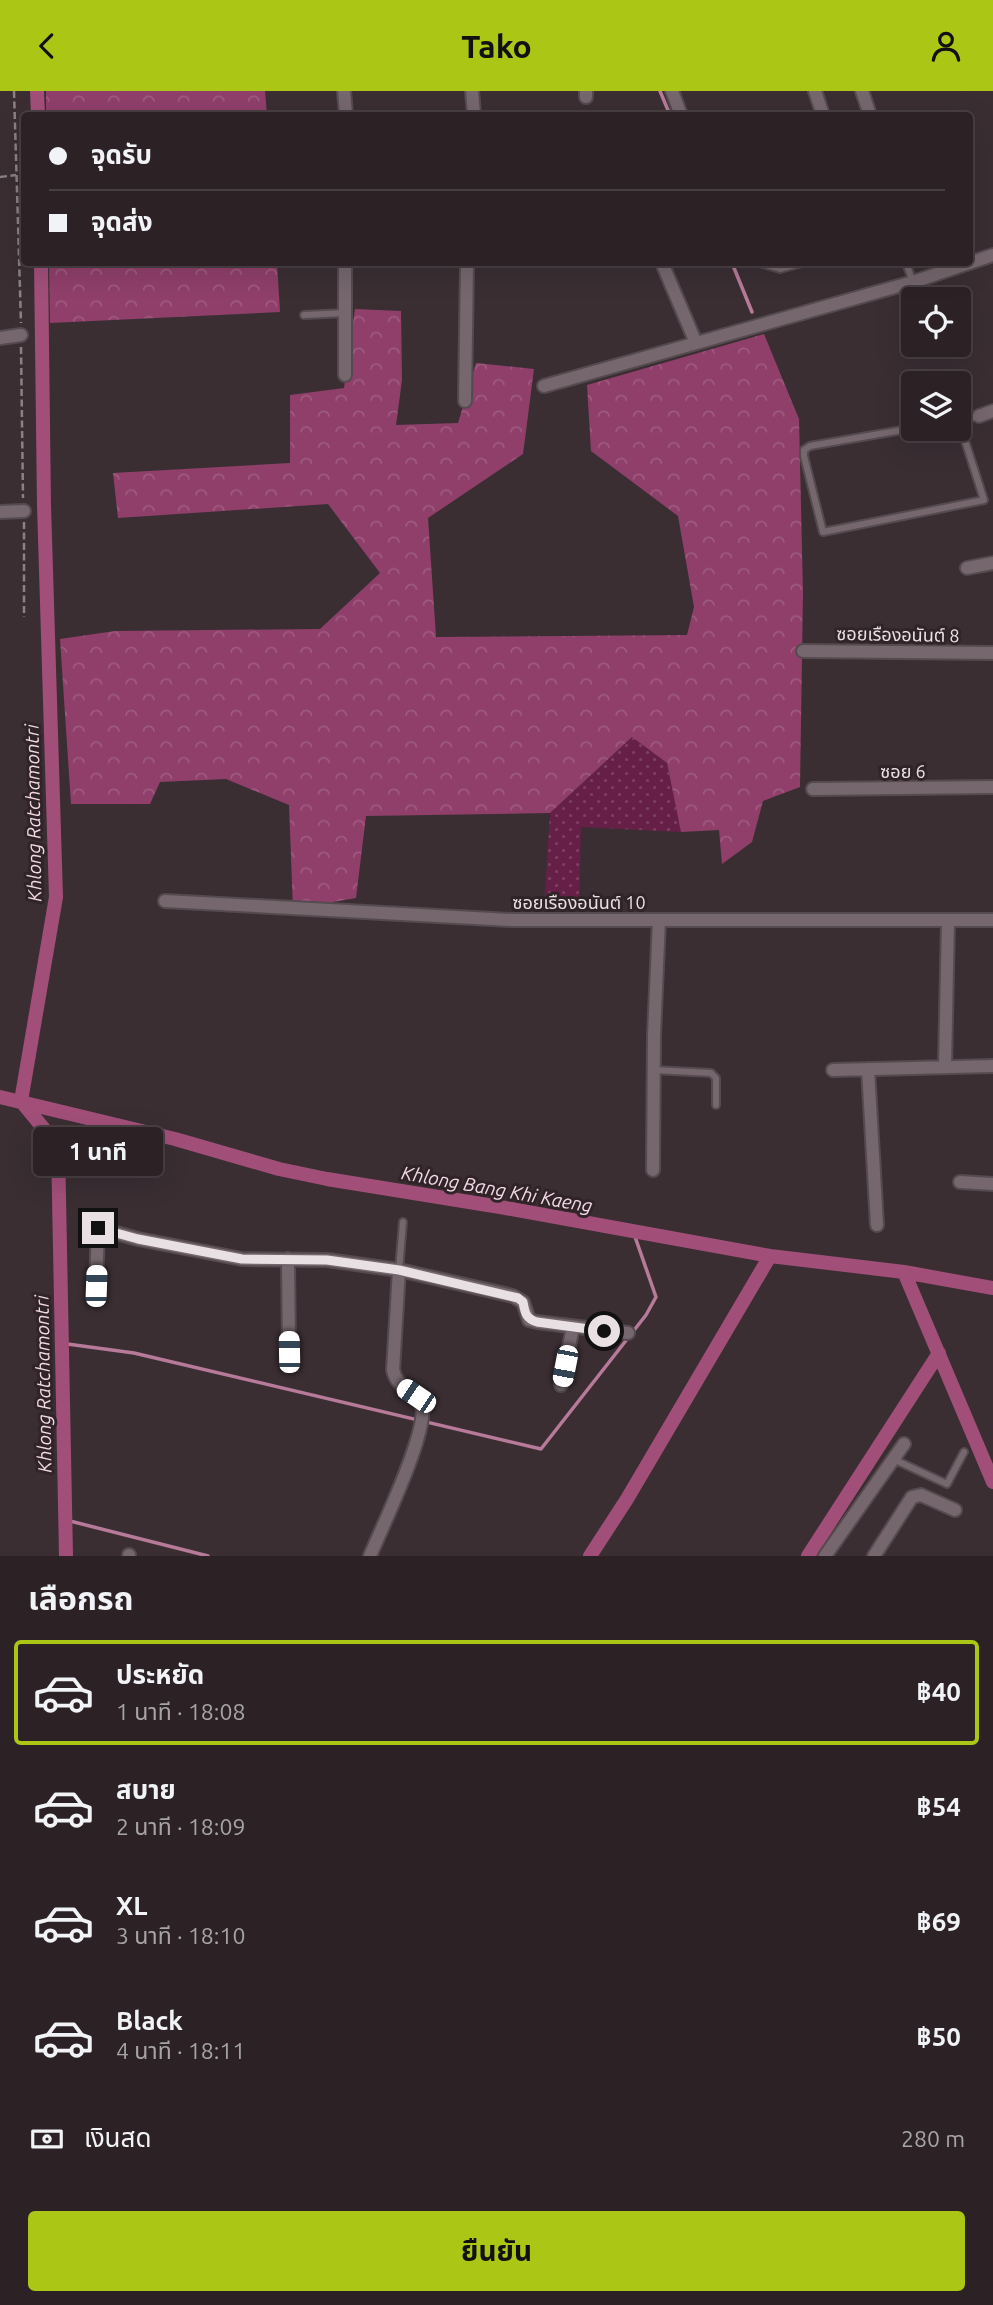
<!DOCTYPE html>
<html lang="th">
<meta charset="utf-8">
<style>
:root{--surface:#2c2226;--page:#382f32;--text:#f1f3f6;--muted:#a6a4a7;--line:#483f43;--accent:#abc614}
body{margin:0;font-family:Ubuntu,"Noto Sans Thai",sans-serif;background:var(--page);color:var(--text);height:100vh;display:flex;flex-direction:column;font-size:26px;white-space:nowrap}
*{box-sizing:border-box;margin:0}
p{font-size:23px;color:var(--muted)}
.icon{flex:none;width:38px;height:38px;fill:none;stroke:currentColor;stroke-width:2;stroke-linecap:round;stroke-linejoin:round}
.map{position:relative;height:1465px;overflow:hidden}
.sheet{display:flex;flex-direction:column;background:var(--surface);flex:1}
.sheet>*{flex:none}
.top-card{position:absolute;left:21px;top:21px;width:952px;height:154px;border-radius:7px;box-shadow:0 7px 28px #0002,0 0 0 2px var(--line);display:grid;align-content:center;height:154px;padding:0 28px;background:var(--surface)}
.controls{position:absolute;left:901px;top:196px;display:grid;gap:14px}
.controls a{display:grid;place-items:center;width:70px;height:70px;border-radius:7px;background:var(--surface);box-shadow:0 7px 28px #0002,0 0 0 2px var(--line);font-size:35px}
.end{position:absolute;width:32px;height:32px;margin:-16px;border:9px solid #e9e0e4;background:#111;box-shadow:0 0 0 4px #111}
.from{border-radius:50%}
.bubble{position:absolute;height:49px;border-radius:7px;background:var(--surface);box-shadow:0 7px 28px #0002,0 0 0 2px var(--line);font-size:23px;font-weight:700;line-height:49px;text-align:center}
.car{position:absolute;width:21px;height:42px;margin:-21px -10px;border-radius:9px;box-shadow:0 0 5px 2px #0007;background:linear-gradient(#fff 24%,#345 0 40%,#fff 0 76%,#345 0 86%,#fff 0)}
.top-card b{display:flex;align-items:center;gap:24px;height:66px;font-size:26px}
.top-card b+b{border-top:2px solid var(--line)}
.top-card i{width:18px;height:18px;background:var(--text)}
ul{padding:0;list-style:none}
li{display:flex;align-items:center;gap:21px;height:105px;margin:0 14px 10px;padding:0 14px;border:4px solid transparent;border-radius:7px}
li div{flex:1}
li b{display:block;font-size:26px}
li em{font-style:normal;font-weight:700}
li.selected{border-color:var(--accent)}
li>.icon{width:63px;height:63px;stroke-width:1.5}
h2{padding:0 28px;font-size:32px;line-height:84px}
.pay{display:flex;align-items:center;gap:18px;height:77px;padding:0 28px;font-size:26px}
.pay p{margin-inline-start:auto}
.action{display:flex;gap:14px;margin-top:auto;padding:14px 28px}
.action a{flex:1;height:80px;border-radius:7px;background:var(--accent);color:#111;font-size:28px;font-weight:700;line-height:80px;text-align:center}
header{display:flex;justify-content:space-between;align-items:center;height:91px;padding:0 28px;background:var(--accent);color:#111;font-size:32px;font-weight:700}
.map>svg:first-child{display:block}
.grass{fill:url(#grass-dots)}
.forest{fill:url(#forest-crowns)}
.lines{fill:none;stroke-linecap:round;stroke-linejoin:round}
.stream{stroke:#b77a99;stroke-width:3.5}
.canal{stroke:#a14f79;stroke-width:14}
.lane-casing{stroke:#554b4f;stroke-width:10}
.street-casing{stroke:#554b4f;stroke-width:16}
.path{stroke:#8b8085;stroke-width:2.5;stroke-dasharray:7 3.5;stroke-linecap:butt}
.lane{stroke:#75676d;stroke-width:6}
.street{stroke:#75676d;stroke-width:12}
.route{stroke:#e9e0e4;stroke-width:9}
.labels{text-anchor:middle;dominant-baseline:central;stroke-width:6;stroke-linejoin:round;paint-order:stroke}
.street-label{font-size:18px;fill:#e9e0e4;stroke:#302429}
.water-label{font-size:19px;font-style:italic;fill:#f3dae5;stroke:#302429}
</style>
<header><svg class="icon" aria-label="back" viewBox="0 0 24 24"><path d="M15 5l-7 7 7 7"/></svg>Tako<svg class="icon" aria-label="person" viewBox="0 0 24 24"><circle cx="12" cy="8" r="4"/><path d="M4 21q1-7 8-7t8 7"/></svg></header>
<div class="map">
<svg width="993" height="1465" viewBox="0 0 993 1465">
<defs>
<pattern id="grass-dots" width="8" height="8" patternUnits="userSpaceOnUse" patternTransform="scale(1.75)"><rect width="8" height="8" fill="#661f47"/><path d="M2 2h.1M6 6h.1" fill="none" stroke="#7c3f61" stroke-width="1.8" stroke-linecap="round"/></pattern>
<pattern id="forest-crowns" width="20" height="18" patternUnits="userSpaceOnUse" patternTransform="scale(1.75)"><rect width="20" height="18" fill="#8f3f6a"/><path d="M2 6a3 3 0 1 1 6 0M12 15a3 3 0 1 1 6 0" fill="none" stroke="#9f5a7f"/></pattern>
</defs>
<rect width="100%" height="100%" fill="#3a2e33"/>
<path class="grass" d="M 632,646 L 667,672 L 681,741 L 581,736 L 579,818 L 544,818 L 550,722 Z"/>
<path class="forest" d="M 46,0 L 265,0 L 267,24 L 46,24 Z
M 49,172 L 277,172 L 280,221 L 50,232 Z
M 355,218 L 401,220 L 402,289 L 396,334 L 458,332 L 476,272 L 534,278 L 523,363 L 428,427 L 436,546 L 687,544 L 694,516 L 678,425 L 591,360 L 587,294 L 764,243 L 799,328 L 803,502 L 800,696 L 763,710 L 752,751 L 722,773 L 719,739 L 681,741 L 667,672 L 632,646 L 550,722 L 366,725 L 356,807 L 293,818 L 289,714 L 226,688 L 160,691 L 150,713 L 71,713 L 60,548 L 115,540 L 320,538 L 380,482 L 328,413 L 118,427 L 113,382 L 290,372 L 290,304 L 344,297 Z"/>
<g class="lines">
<path class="stream" d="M 660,0 L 670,24
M 732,172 L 752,221
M 60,1252 L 134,1262 L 541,1358 L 646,1224 L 656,1206 L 633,1140
M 66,1429 L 208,1465"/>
<path class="canal" d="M 37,0 L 38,24
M 41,172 L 44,414 L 56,806 L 21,1010 L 58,1055 L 66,1465
M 0,1006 L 175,1048 L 279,1078 L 327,1088 L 500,1116 L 770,1165 L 904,1181 L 993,1197
M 904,1181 L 993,1391
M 590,1465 L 627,1408 L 770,1165
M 808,1465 L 939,1262"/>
<g class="lane-casing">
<path id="lane" d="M 760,172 L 780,178 L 802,172
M 906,172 L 913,191
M 304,224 L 345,222
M 959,330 L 979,325
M 914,337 L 810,355 L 804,359 L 804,365 L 823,441 L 984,409 L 959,331
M 654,979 L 711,982 L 716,987 L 716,1014
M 399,1179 L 403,1131
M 893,1368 L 947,1393 L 964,1361"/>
</g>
<g class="street-casing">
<path id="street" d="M 344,0 L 346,24
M 472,0 L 474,24
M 586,0 L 586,6
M 672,0 L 681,24
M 815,0 L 823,24
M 862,0 L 870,24
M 345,172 L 345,284
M 662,172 L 696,252
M 0,247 L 21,244
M 544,295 L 913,191 L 993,164
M 465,310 L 467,172
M 979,325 L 993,320
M 0,421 L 24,420
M 967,477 L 993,472
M 803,560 L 993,562
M 813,698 L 993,696
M 165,810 L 512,829 L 993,829
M 945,975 L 948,830
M 868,978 L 877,1134
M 833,979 L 993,975
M 653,1079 L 654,944 L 659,829
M 960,1091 L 993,1093
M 288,1168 L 289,1261
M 96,1195 L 98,1137 L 138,1148 L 242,1168 L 327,1169 L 399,1179 L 513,1205 L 523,1211 L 529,1229 L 537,1231 L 628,1242
M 561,1294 L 573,1236
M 129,1464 L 129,1465
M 370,1465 C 381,1438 432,1334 421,1311 C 413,1295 398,1300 393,1279 L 399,1179
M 825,1465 L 904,1353
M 874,1465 L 912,1406 L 921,1404 L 955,1419"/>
</g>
<path class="path" d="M 14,0 L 21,232
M 0,86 L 16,84
M 21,256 L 23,407
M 24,431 L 24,526"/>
<use href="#lane" class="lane"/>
<use href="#street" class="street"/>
</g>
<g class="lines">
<path class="route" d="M 98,1137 L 138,1148 L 242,1168 L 327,1169 L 399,1179 L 518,1207 L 523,1211 C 525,1222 526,1228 537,1231 L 604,1240"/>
</g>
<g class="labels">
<g class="street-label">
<text transform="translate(898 543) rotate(1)">ซอยเรืองอนันต์ 8</text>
<text x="903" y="680">ซอย 6</text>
<text x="579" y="811">ซอยเรืองอนันต์ 10</text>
</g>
<g class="water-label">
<text transform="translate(33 722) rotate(-91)">Khlong Ratchamontri</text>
<text transform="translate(497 1098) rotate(10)">Khlong Bang Khi Kaeng</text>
<text transform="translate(43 1293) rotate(-91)">Khlong Ratchamontri</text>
</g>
</g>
</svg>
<div class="controls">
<a><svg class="icon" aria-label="locate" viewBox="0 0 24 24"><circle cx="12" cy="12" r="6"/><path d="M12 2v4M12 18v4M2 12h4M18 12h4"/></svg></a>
<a><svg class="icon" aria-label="layers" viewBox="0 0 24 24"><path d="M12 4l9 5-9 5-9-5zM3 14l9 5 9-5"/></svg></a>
</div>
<i class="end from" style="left:604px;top:1240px"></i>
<i class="end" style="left:98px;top:1137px"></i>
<div class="bubble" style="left:33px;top:1036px;width:130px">1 นาที</div>
<i class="car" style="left:96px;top:1195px;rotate:2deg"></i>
<i class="car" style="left:289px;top:1261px;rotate:359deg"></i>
<i class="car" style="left:565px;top:1275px;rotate:191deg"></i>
<i class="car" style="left:416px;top:1305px;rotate:304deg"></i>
<div class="top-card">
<b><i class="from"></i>จุดรับ</b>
<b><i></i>จุดส่ง</b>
</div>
</div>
<section class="sheet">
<h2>เลือกรถ</h2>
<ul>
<li class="selected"><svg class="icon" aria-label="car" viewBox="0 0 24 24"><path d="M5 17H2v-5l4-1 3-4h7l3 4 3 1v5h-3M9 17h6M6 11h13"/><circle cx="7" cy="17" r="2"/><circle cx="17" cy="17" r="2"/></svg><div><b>ประหยัด</b><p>1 นาที · 18:08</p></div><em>฿40</em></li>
<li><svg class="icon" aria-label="car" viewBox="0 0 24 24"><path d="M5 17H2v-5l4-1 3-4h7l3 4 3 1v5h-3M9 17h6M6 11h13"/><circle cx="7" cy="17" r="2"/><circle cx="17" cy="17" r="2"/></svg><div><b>สบาย</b><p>2 นาที · 18:09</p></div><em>฿54</em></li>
<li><svg class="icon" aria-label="car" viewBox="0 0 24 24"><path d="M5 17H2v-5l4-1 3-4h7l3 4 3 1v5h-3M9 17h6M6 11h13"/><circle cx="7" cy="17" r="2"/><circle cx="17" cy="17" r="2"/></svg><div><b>XL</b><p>3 นาที · 18:10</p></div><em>฿69</em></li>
<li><svg class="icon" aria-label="car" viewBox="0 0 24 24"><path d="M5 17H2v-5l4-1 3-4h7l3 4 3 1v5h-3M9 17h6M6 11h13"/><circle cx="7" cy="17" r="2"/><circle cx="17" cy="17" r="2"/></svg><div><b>Black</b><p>4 นาที · 18:11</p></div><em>฿50</em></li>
</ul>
<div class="pay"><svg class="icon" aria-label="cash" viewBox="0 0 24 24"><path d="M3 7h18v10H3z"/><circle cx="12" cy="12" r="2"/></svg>เงินสด<p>280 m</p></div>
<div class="action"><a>ยืนยัน</a></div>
</section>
